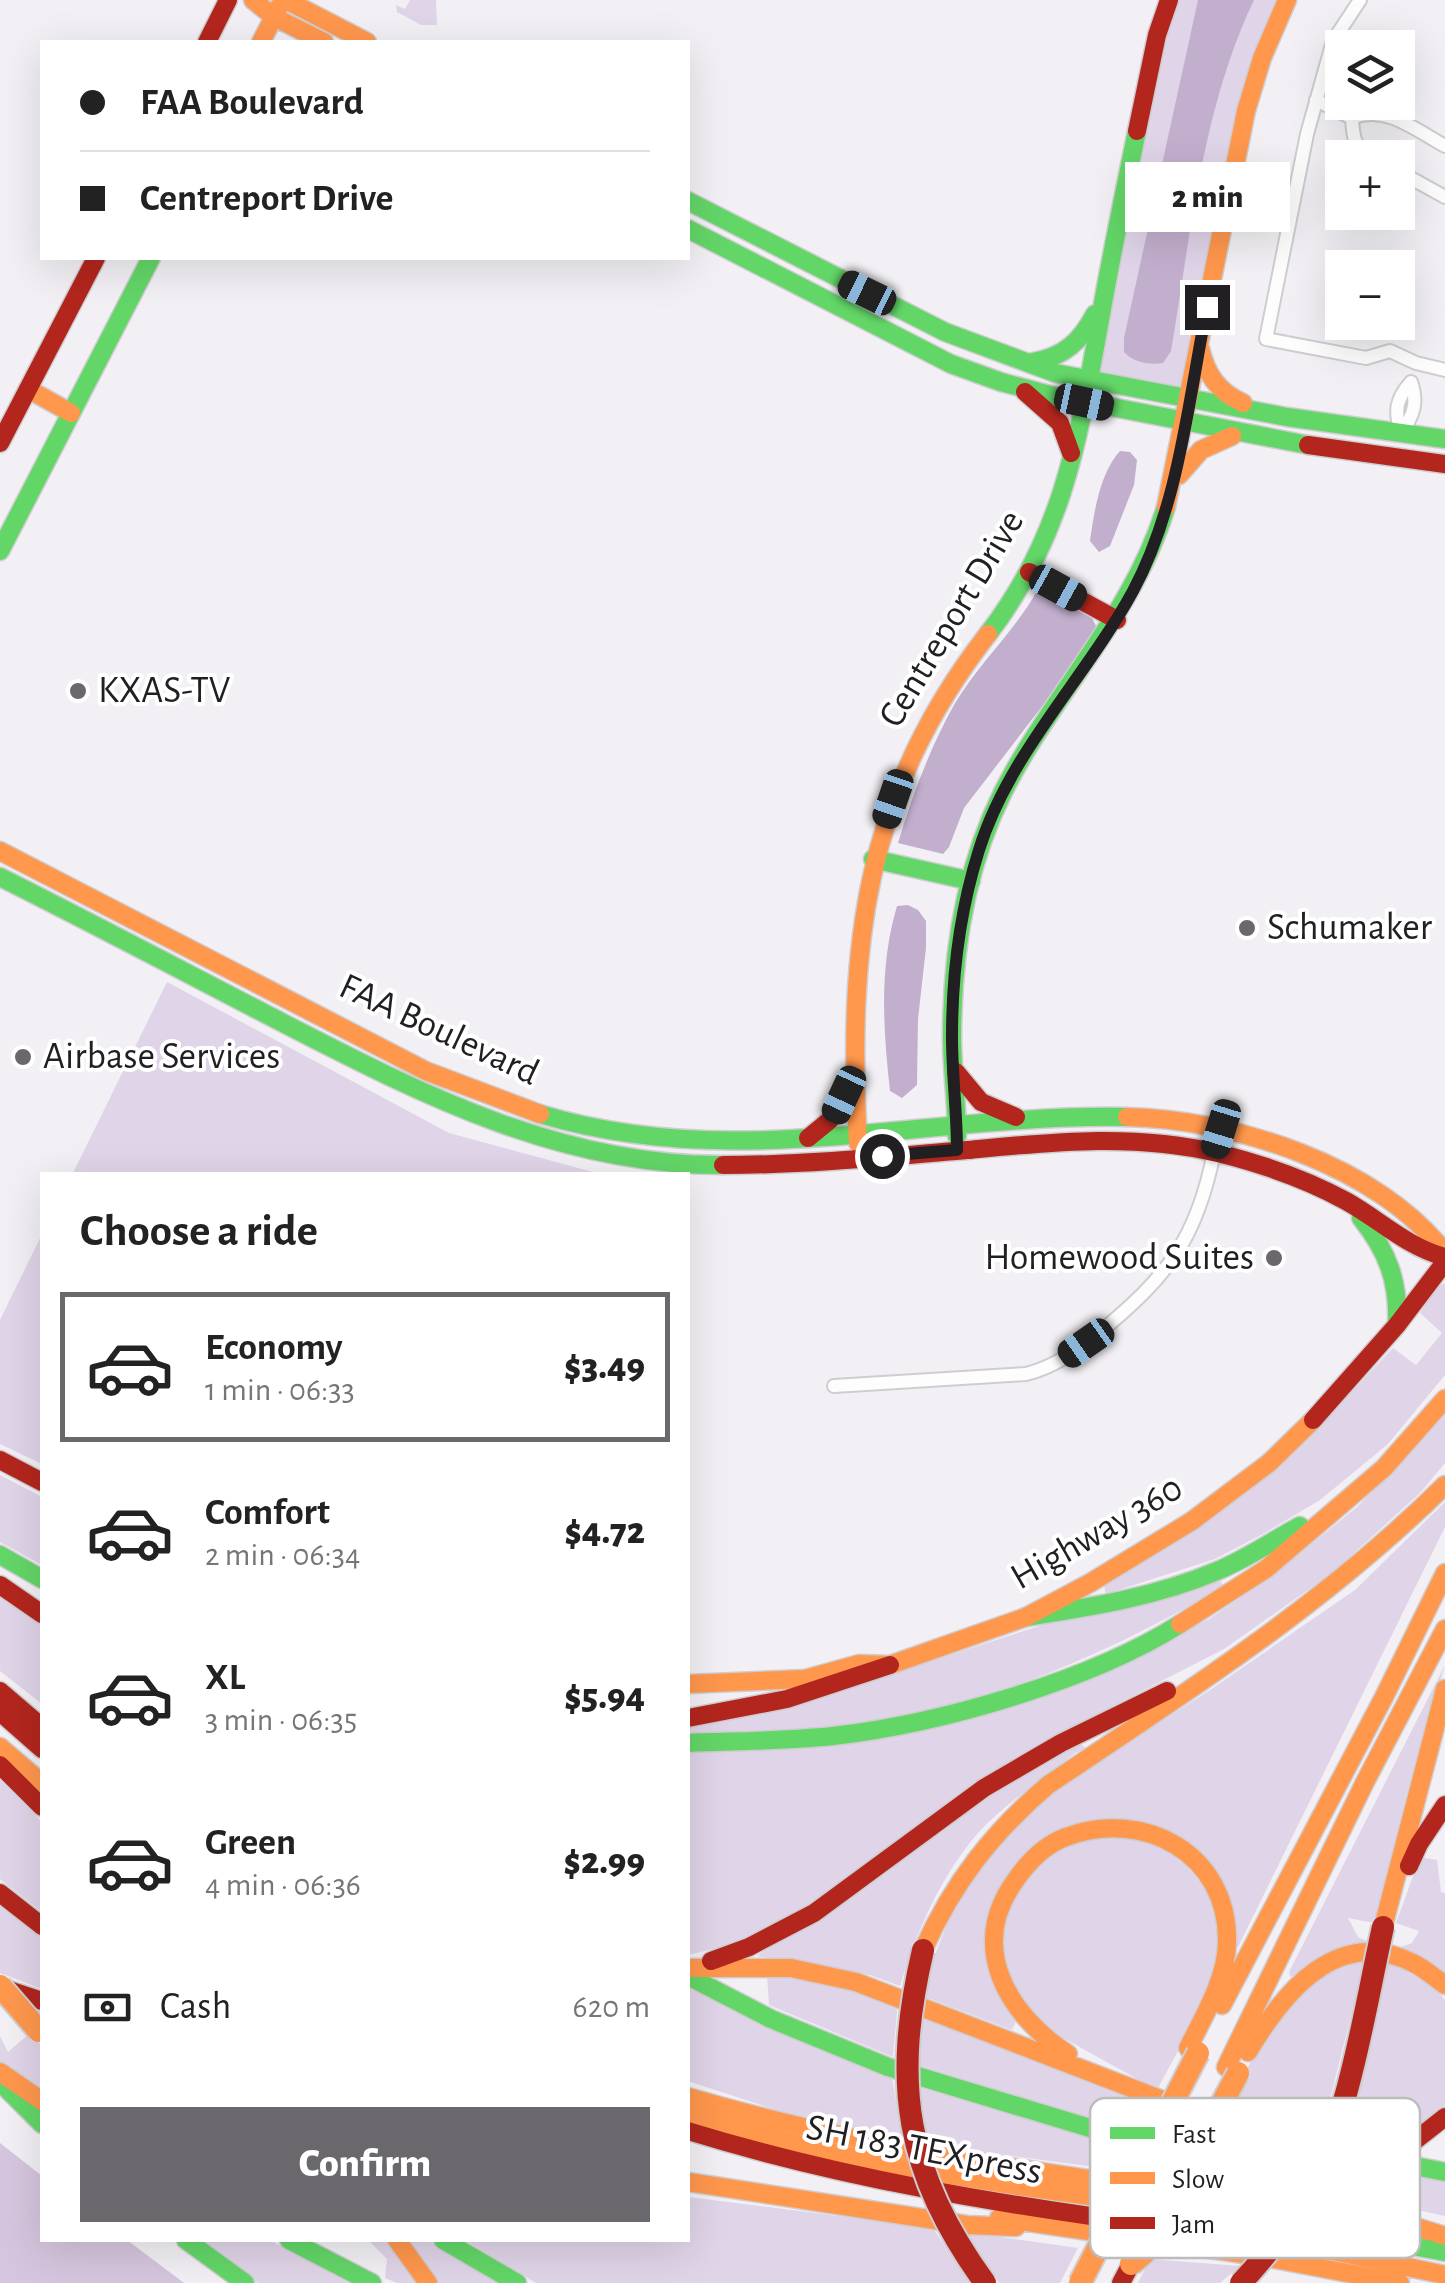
<!DOCTYPE html>
<meta charset="utf-8">
<style>
:root{--surface:#fff;--page:#f6f6f6;--text:#222;--muted:#767676;--line:#e0e0e0;--accent:#6a686c}
body{margin:0;font-family:"Alegreya Sans",sans-serif;background:var(--page);color:var(--text);height:100vh;display:flex;flex-direction:column;font-size:38px;white-space:nowrap}
*{box-sizing:border-box;margin:0}
p{font-size:32px;color:var(--muted)}
.icon{flex:none;width:55px;height:55px;fill:none;stroke:currentColor;stroke-width:2;stroke-linecap:round;stroke-linejoin:round}
.map{position:relative;flex:1;overflow:hidden}
.details{position:absolute;left:40px;top:1172px;width:650px;height:1070px;display:flex;flex-direction:column;background:var(--surface);border-radius:0px;box-shadow:0 10px 40px #0002}
.details>*{flex:none}
.guide{position:absolute;left:40px;top:40px;width:650px;height:220px;border-radius:0px;box-shadow:0 10px 40px #0002;display:grid;align-content:center;height:220px;padding:0 40px;background:var(--surface)}
.controls{position:absolute;left:1325px;top:30px;display:grid;gap:20px}
.controls a{display:grid;place-items:center;width:90px;height:90px;border-radius:0px;background:var(--surface);box-shadow:0 10px 40px #0002;font-size:50px}
.end{position:absolute;width:45px;height:45px;margin:-22px;border:12px solid #211f22;background:#fff;box-shadow:0 0 0 5px #fff}
.from{border-radius:50%}
.bubble{position:absolute;height:70px;border-radius:0px;background:var(--surface);box-shadow:0 10px 40px #0002;font-size:32px;font-weight:800;line-height:70px;text-align:center}
.car{position:absolute;width:30px;height:60px;margin:-30px -15px;border-radius:12px;box-shadow:0 0 8px 2px #0007;background:linear-gradient(#222 24%,#8ab4d8 0 40%,#222 0 76%,#8ab4d8 0 86%,#222 0)}
.guide b{display:flex;align-items:center;gap:35px;height:95px;font-size:38px}
.guide b+b{border-top:2px solid var(--line)}
.guide i{width:25px;height:25px;background:var(--text)}
ul{padding:0;list-style:none}
li{display:flex;align-items:center;gap:30px;height:150px;margin:0 20px 15px;padding:0 20px;border:5px solid transparent;border-radius:0px}
li div{flex:1}
li b{display:block;font-size:38px}
li em{font-style:normal;font-weight:800}
li.on{border-color:var(--accent)}
li>.icon{width:90px;height:90px;stroke-width:1.5}
h2{padding:0 40px;font-size:45px;line-height:120px}
.pay{display:flex;align-items:center;gap:25px;height:110px;padding:0 40px;font-size:38px}
.pay p{margin-inline-start:auto}
.cta{display:flex;gap:20px;margin-top:auto;padding:20px 40px}
.cta a{flex:1;height:115px;border-radius:0px;background:var(--accent);color:#fff;font-size:40px;font-weight:800;line-height:115px;text-align:center}
.map>svg:first-child{display:block}
.green{fill:#e0d4e8}
.forest{fill:#d5c5de}
.water{fill:#c2afce}
.lines{fill:none;stroke-linecap:round;stroke-linejoin:round}
.street-casing{stroke:#cfcdd0;stroke-width:16}
.fast-casing{stroke:#cfcdd0;stroke-width:21}
.slow-casing{stroke:#cfcdd0;stroke-width:21}
.jam-casing{stroke:#cfcdd0;stroke-width:21}
.street{stroke:#fdfdfd;stroke-width:12}
.fast{stroke:#63d668;stroke-width:18}
.slow{stroke:#ff974d;stroke-width:18}
.jam{stroke:#b3261e;stroke-width:18}
.slow-bridge-casing{stroke:#cfcdd0;stroke-width:26;stroke-linecap:butt}
.jam-bridge-casing{stroke:#cfcdd0;stroke-width:26;stroke-linecap:butt}
.slow-bridge{stroke:#ff974d;stroke-width:22}
.jam-bridge{stroke:#b3261e;stroke-width:22}
.route{stroke:#211f22;stroke-width:12}
.poi-dot{fill:#6a686c;stroke:#fff;stroke-width:4}
.labels{text-anchor:middle;dominant-baseline:central;stroke-width:8;stroke-linejoin:round;paint-order:stroke}
.street-label{font-size:38px;fill:#211f22;stroke:#fff}
.poi-label{font-size:38px;fill:#211f22;stroke:#fff;text-anchor:start}
.key{fill:#fff;stroke:#bcbcbd;stroke-width:2.5}
.key-label{font-size:28px;fill:#211f22}
</style>
<div class="map">
<svg width="1445" height="2283" viewBox="0 0 1445 2283">
<rect width="100%" height="100%" fill="#f2f0f4"/>
<path class="green" d="M 410,0 L 436,0 L 437,25 L 421,25 L 397,12 L 396,5 L 405,9 Z
M 1177,0 L 1280,0 L 1181,390 L 1101,376 L 1099,362 L 1162,50 Z
M 167,982 L 449,1133 L 604,1175 L 72,1175 Z
M 42,1234 L 42,1464 L 0,1444 L 0,1320 Z
M 1445,1283 L 1445,1375 L 1388,1444 L 1320,1500 L 1263,1534 L 1215,1559 L 1106,1594 L 1104,1586 C 1168,1548 1229,1506 1286,1458 C 1324,1424 1358,1384 1393,1348 L 1416,1365 L 1442,1333 L 1420,1313 L 1437,1287 Z
M 1445,1415 L 1445,1463 L 1420,1493 L 1331,1574 L 1224,1649 L 1097,1714 L 792,1917 L 726,1946 L 688,1955 L 688,1751 L 827,1746 L 1093,1676 L 1209,1619 L 1271,1577 L 1357,1507 Z
M 0,1475 L 42,1497 L 42,1565 L 0,1542 Z
M 1445,1502 L 1445,1527 L 1238,1947 L 1234,1946 L 1192,1849 L 1073,1825 L 991,1912 L 1017,2019 L 1012,2030 L 920,1995 L 957,1897 L 994,1846 L 1040,1799 L 1210,1690 L 1355,1590 Z
M 1217,1577 L 1224,1586 C 1124,1645 1022,1691 908,1716 C 836,1731 761,1730 688,1734 L 688,1725 L 889,1675 L 1048,1623 Z
M 0,1593 L 42,1622 L 42,1704 L 0,1671 Z
M 1445,1665 L 1408,1789 L 1374,1923 L 1348,1918 L 1358,1937 L 1369,1942 L 1290,1977 L 1289,1972 Z
M 1079,1743 L 1086,1748 L 1075,1753 C 1044,1779 1005,1803 978,1833 C 940,1877 917,1931 900,1986 L 870,1975 L 757,1956 L 972,1807 Z
M 0,1780 L 42,1822 L 42,1912 L 0,1879 Z
M 1115,1835 C 1149,1841 1172,1849 1195,1876 C 1250,1941 1189,2028 1157,2090 L 1040,2025 L 1008,1975 L 1001,1942 L 1007,1916 L 1023,1879 L 1052,1854 L 1076,1841 Z
M 1420,1857 L 1437,1860 L 1441,1892 L 1445,1893 L 1445,1979 L 1401,1947 L 1412,1943 L 1419,1931 L 1396,1923 Z
M 0,1906 L 42,1938 L 42,1989 L 0,1973 Z
M 1365,1960 L 1320,2139 L 1223,2115 L 1256,2052 L 1311,1980 Z
M 1386,1960 L 1436,1988 L 1445,2000 L 1445,2105 C 1422,2141 1379,2148 1340,2143 Z
M 771,1972 L 898,2001 L 893,2057 L 769,2005 L 767,1975 Z
M 688,1988 L 892,2077 L 902,2138 L 779,2111 L 688,2081 Z
M 917,2010 L 1151,2103 L 1136,2132 L 912,2063 Z
M 30,2033 L 42,2046 L 42,2095 L 0,2066 L 0,2036 L 8,2052 Z
M 914,2086 L 1128,2149 L 1117,2170 L 923,2144 Z
M 1334,2160 L 1445,2178 L 1445,2216 L 1399,2206 L 1323,2185 Z
M 688,2197 L 933,2228 L 970,2283 L 536,2283 L 465,2240 L 688,2240 Z
M 959,2231 L 1078,2248 L 1060,2283 L 999,2283 Z
M 195,2240 L 270,2240 L 349,2283 L 258,2283 Z
M 368,2240 L 387,2240 L 419,2283 L 397,2283 L 385,2278 L 387,2259 Z
M 406,2240 L 430,2240 L 500,2283 L 437,2283 Z
M 1150,2259 L 1240,2266 L 1220,2283 L 1138,2283 Z"/>
<path class="forest" d="M 0,2143 L 42,2176 L 42,2240 L 127,2240 L 184,2283 L 0,2283 Z"/>
<path class="water" d="M 1198,0 L 1254,0 C 1202,109 1191,233 1171,351 L 1163,363 C 1150,365 1134,363 1124,352 L 1124,338 Z
M 1120,451 L 1130,452 L 1137,460 L 1134,485 L 1110,546 L 1099,552 L 1090,541 C 1094,512 1100,473 1120,451 Z
M 1037,591 L 1091,616 L 1097,628 L 1060,683 L 964,808 L 949,847 L 943,854 L 898,843 C 912,796 930,748 954,705 C 978,664 1014,632 1037,591 Z
M 908,905 L 918,910 L 926,921 L 926,948 L 918,1019 L 917,1085 L 902,1098 L 890,1091 C 883,1028 879,967 897,906 Z"/>
<g class="lines">
<g class="street-casing">
<path id="street" d="M 1360,0 L 1333,41 L 1307,134 L 1266,339 L 1366,358 L 1390,351 L 1416,363 L 1445,370
M 1316,100 L 1352,118 C 1386,104 1415,130 1445,146
M 1352,118 C 1353,138 1354,148 1373,158
M 1398,171 L 1445,197
M 1401,432 C 1394,411 1396,399 1411,382
M 1401,432 C 1414,416 1418,402 1411,382
M 834,1386 L 1026,1374 C 1055,1367 1077,1350 1100,1332 C 1167,1277 1197,1239 1214,1152"/>
</g>
<g class="fast-casing">
<path id="fast" d="M 688,201 L 945,332 L 1055,373 L 1287,417 L 1445,439
M 688,229 L 951,364 L 1001,382 L 1050,395 L 1308,445
M 1033,362 C 1064,357 1081,341 1095,314
M 0,551 L 151,258
M 988,634 C 1064,535 1078,439 1100,320 C 1111,257 1124,194 1137,131
M 873,859 L 971,881
M 0,877 C 96,925 190,975 285,1024 C 425,1096 563,1166 723,1165
M 540,1114 C 740,1174 926,1113 1127,1117
M 957,1136 C 957,1103 952,1070 952,1037 C 952,953 966,866 1003,792 C 1053,693 1133,615 1166,507
M 1361,1218 C 1388,1252 1399,1282 1397,1325
M 0,1555 L 42,1579
M 1026,1617 C 1091,1607 1156,1597 1217,1571 C 1246,1559 1272,1541 1300,1526
M 688,1743 C 736,1741 785,1741 833,1736 C 939,1724 1090,1681 1180,1624
M 688,1976 L 771,2019 L 888,2067 L 1305,2193
M 0,2082 L 42,2124
M 1287,2141 L 1445,2172
M 1290,2223 L 1445,2252
M 186,2240 L 245,2283
M 289,2240 L 372,2283
M 443,2240 L 517,2283"/>
</g>
<g class="slow-casing">
<path id="slow" d="M 253,0 L 274,17 L 324,42
M 286,0 L 367,42
M 261,42 L 279,7
M 1200,348 C 1206,374 1218,392 1243,403
M 28,389 L 71,413
M 1179,475 L 1201,450 L 1232,436
M 1166,507 L 1246,111 L 1262,58 L 1287,0
M 0,851 L 426,1071 L 540,1114
M 1127,1117 C 1233,1119 1379,1166 1445,1253
M 858,1143 C 847,948 864,793 988,634
M 1180,1624 L 1266,1569 L 1384,1468 L 1445,1399
M 688,1684 L 805,1679 L 859,1664 L 890,1665 L 1026,1617 L 1090,1583 L 1192,1521 L 1269,1463 L 1313,1420
M 0,1747 L 42,1783
M 1383,1927 L 1445,1689
M 923,1950 C 953,1883 992,1833 1048,1785 C 1187,1692 1326,1603 1445,1485
M 688,1968 L 791,1968 L 856,1982 L 1230,2126 L 1287,2141
M 1222,2005 L 1384,1697 L 1445,1573
M 1248,2052 C 1283,1993 1337,1925 1413,1963 C 1424,1968 1435,1978 1445,1985
M 1068,2054 C 1008,2015 967,1947 1015,1881 C 1028,1862 1044,1845 1066,1837 C 1144,1808 1228,1854 1227,1941 C 1227,1978 1204,2016 1188,2048
M 1226,2067 L 1365,1782 L 1445,1629
M 0,2072 L 42,2101
M 688,2097 C 893,2157 1103,2181 1314,2211
M 688,2115 C 868,2169 1052,2193 1239,2215
M 688,2182 L 967,2225 L 1016,2227
M 1305,2193 L 1445,2236
M 999,2218 L 1264,2257 L 1400,2283
M 1155,2225 L 1333,2251 L 1445,2275
M 397,2240 L 428,2283"/>
</g>
<g class="jam-casing">
<path id="jam" d="M 207,42 L 228,0
M 1137,131 L 1157,35 L 1169,0
M 1025,392 L 1060,423 L 1071,453
M 0,443 L 96,258
M 1308,445 L 1445,464
M 1029,572 L 1117,620
M 956,1072 L 981,1102 L 1016,1117
M 808,1138 L 830,1120 L 852,1076
M 723,1165 C 805,1165 886,1157 967,1150 C 1052,1142 1133,1133 1218,1153 C 1262,1164 1306,1179 1346,1201 C 1380,1220 1407,1247 1445,1257
M 1313,1420 L 1397,1325 L 1445,1262
M 0,1460 L 42,1482
M 0,1585 L 42,1614
M 0,1691 L 42,1727
M 0,1712 L 42,1749
M 688,1718 L 787,1699 L 890,1665
M 0,1765 L 42,1807
M 1409,1866 L 1419,1844 L 1445,1805
M 0,1893 L 42,1926
M 711,1961 L 749,1947 L 814,1913 L 984,1788 L 1061,1743 L 1167,1691
M 0,1987 L 42,2001
M 688,2131 C 841,2178 997,2204 1155,2225
M 1369,2153 L 1412,2143 L 1445,2117
M 1121,2283 L 1131,2264"/>
</g>
<use href="#street" class="street"/>
<use href="#fast" class="fast"/>
<use href="#slow" class="slow"/>
<use href="#jam" class="jam"/>
<g class="slow-bridge-casing">
<path id="slow-bridge" d="M 0,1986 L 39,2031
M 1131,2264 L 1144,2253 L 1238,2073
M 1080,2283 L 1198,2053"/>
</g>
<g class="jam-bridge-casing">
<path id="jam-bridge" d="M 923,1950 C 892,2083 905,2172 985,2283
M 1241,2283 C 1262,2260 1282,2237 1298,2210 C 1349,2126 1362,2021 1383,1927"/>
</g>
<use href="#slow-bridge" class="slow-bridge"/>
<use href="#jam-bridge" class="jam-bridge"/>
</g>
<g class="lines">
<path class="route" d="M 882,1156 L 957,1150 C 957,1112 952,1075 952,1037 C 952,975 960,910 979,850 C 1009,753 1085,679 1133,591 C 1179,505 1188,402 1207,307"/>
</g>
<g class="poi-dot">
<circle cx="78" cy="691" r="10"/>
<circle cx="1247" cy="928" r="10"/>
<circle cx="23" cy="1057" r="10"/>
<circle cx="1274" cy="1258" r="10"/>
</g>
<g class="labels">
<g class="street-label">
<text transform="translate(952 619) rotate(-59)">Centreport Drive</text>
<text transform="translate(439 1030) rotate(25)">FAA Boulevard</text>
<text transform="translate(1097 1533) rotate(-30)">Highway 360</text>
<text transform="translate(924 2150) rotate(11)">SH 183 TEXpress</text>
</g>
<g class="poi-label">
<text x="98" y="691">KXAS-TV</text>
<text x="1267" y="928">Schumaker</text>
<text x="43" y="1057">Airbase Services</text>
<text x="1254" y="1258" text-anchor="end">Homewood Suites</text>
</g>
</g>
<rect x="1090" y="2098" width="330" height="160" rx="15" class="key"/>
<rect x="1110" y="2127" width="45" height="12" fill="#63d668"/>
<rect x="1110" y="2172" width="45" height="12" fill="#ff974d"/>
<rect x="1110" y="2217" width="45" height="12" fill="#b3261e"/>
<g class="key-label">
<text x="1172" y="2143">Fast</text>
<text x="1172" y="2188">Slow</text>
<text x="1172" y="2233">Jam</text>
</g>
</svg>
<div class="controls">
<a><svg class="icon" aria-label="layers" viewBox="0 0 24 24"><path d="M12 4l9 5-9 5-9-5zM3 14l9 5 9-5"/></svg></a>
<a>+</a>
<a>−</a>
</div>
<i class="end from" style="left:882px;top:1156px"></i>
<i class="end" style="left:1207px;top:307px"></i>
<div class="bubble" style="left:1125px;top:162px;width:165px">2 min</div>
<i class="car" style="left:867px;top:293px;rotate:296deg"></i>
<i class="car" style="left:1084px;top:402px;rotate:102deg"></i>
<i class="car" style="left:1058px;top:588px;rotate:119deg"></i>
<i class="car" style="left:893px;top:799px;rotate:199deg"></i>
<i class="car" style="left:844px;top:1095px;rotate:205deg"></i>
<i class="car" style="left:1221px;top:1129px;rotate:197deg"></i>
<i class="car" style="left:1086px;top:1343px;rotate:235deg"></i>
<div class="guide">
<b><i class="from"></i>FAA Boulevard</b>
<b><i></i>Centreport Drive</b>
</div>
<section class="details">
<h2>Choose a ride</h2>
<ul>
<li class="on"><svg class="icon" aria-label="car" viewBox="0 0 24 24"><path d="M5 17H2v-5l4-1 3-4h7l3 4 3 1v5h-3M9 17h6M6 11h13"/><circle cx="7" cy="17" r="2"/><circle cx="17" cy="17" r="2"/></svg><div><b>Economy</b><p>1 min · 06:33</p></div><em>$3.49</em></li>
<li><svg class="icon" aria-label="car" viewBox="0 0 24 24"><path d="M5 17H2v-5l4-1 3-4h7l3 4 3 1v5h-3M9 17h6M6 11h13"/><circle cx="7" cy="17" r="2"/><circle cx="17" cy="17" r="2"/></svg><div><b>Comfort</b><p>2 min · 06:34</p></div><em>$4.72</em></li>
<li><svg class="icon" aria-label="car" viewBox="0 0 24 24"><path d="M5 17H2v-5l4-1 3-4h7l3 4 3 1v5h-3M9 17h6M6 11h13"/><circle cx="7" cy="17" r="2"/><circle cx="17" cy="17" r="2"/></svg><div><b>XL</b><p>3 min · 06:35</p></div><em>$5.94</em></li>
<li><svg class="icon" aria-label="car" viewBox="0 0 24 24"><path d="M5 17H2v-5l4-1 3-4h7l3 4 3 1v5h-3M9 17h6M6 11h13"/><circle cx="7" cy="17" r="2"/><circle cx="17" cy="17" r="2"/></svg><div><b>Green</b><p>4 min · 06:36</p></div><em>$2.99</em></li>
</ul>
<div class="pay"><svg class="icon" aria-label="cash" viewBox="0 0 24 24"><path d="M3 7h18v10H3z"/><circle cx="12" cy="12" r="2"/></svg>Cash<p>620 m</p></div>
<div class="cta"><a>Confirm</a></div>
</section>
</div>
